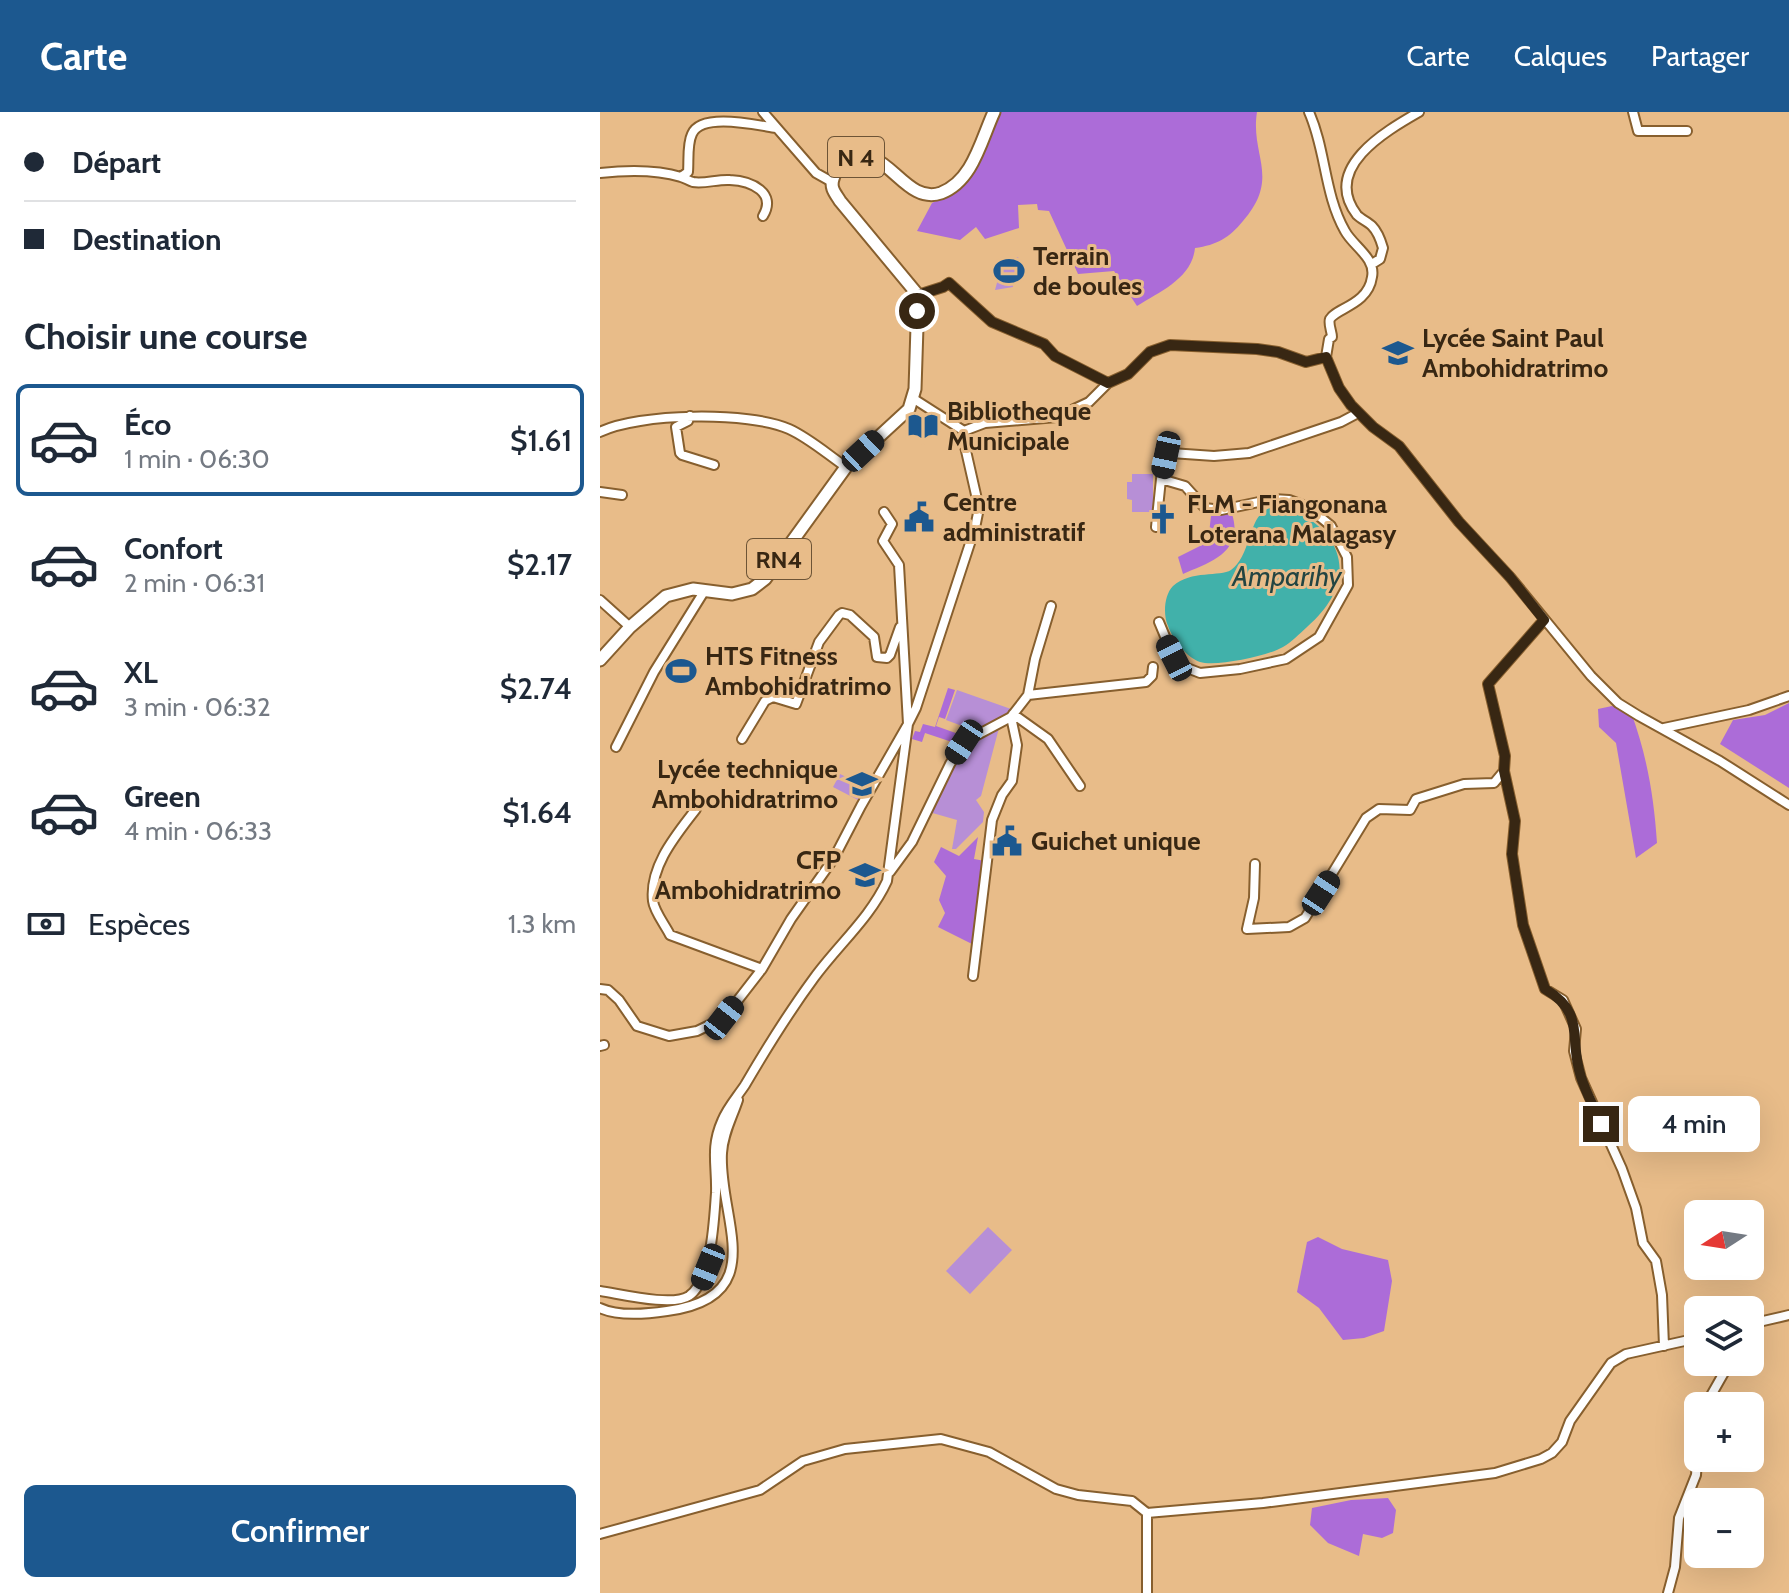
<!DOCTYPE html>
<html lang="fr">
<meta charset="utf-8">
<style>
:root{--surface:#fff;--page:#f2f2f3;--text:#1f2937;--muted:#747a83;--line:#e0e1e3;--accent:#1c588f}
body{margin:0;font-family:Cabin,sans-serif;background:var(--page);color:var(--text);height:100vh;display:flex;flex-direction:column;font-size:30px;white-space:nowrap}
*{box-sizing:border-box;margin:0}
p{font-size:26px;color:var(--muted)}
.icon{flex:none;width:44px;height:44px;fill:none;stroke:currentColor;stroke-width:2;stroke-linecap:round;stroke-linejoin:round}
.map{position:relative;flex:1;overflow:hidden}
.sheet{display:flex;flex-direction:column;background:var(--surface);width:600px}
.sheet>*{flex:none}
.hud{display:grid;align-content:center;height:176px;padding:0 24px;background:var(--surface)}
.needle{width:52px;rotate:258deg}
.fabs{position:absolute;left:1084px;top:1088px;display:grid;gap:16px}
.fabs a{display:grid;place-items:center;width:80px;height:80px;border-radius:12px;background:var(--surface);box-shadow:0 8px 32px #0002;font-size:40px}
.end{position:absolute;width:36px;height:36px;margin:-18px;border:10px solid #382713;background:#fff;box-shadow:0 0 0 4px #fff}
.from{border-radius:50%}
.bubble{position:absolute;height:56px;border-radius:12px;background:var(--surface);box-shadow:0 8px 32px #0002;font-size:26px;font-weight:600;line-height:56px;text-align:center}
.car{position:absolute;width:24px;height:48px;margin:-24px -12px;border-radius:10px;box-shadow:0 0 6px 2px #0007;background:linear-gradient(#222 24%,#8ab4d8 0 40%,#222 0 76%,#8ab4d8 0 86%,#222 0)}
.hud b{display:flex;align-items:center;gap:28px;height:76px;font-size:30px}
.hud b+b{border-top:2px solid var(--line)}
.hud i{width:20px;height:20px;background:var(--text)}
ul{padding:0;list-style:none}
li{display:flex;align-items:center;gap:24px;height:112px;margin:0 16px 12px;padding:0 8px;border:4px solid transparent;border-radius:12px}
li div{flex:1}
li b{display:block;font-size:30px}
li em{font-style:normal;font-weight:600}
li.on{border-color:var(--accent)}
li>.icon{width:72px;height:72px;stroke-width:1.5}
h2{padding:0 24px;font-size:36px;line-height:96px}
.pay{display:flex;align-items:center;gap:20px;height:88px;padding:0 24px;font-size:30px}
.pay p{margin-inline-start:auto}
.action{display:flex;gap:16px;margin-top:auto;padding:16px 24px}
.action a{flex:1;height:92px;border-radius:12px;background:var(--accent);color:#fff;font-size:32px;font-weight:600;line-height:92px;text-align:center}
header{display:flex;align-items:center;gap:48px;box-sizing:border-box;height:112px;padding:0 40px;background:var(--accent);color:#fff}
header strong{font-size:38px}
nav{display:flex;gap:44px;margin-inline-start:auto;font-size:28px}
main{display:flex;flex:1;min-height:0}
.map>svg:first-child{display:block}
.green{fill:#b78fd6}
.forest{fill:#ac6cd8}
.water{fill:#41b1aa}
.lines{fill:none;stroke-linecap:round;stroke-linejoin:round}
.minor-casing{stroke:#875f2e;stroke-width:12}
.major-casing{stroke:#875f2e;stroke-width:15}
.minor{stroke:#fff;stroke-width:8}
.major{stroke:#fff;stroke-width:11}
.route{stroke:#382713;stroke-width:10}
.labels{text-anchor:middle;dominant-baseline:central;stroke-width:6;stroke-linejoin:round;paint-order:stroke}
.shield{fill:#e8bc89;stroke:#6d5436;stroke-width:2}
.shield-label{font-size:24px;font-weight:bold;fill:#382713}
.poi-label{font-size:26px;font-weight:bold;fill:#382713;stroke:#e8bc89;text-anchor:start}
.water-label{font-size:28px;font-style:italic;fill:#234542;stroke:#e8bc89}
</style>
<header>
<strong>Carte</strong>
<nav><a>Carte</a><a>Calques</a><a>Partager</a></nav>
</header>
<main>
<section class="sheet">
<div class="hud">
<b><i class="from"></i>Départ</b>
<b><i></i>Destination</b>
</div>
<h2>Choisir une course</h2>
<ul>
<li class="on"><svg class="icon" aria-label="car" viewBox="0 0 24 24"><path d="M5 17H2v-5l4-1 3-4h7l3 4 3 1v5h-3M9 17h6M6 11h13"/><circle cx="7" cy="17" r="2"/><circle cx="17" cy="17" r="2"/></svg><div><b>Éco</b><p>1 min · 06:30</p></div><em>$1.61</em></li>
<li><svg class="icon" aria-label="car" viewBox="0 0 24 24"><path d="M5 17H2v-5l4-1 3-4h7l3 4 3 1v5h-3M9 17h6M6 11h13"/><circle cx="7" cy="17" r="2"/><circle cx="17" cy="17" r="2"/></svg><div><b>Confort</b><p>2 min · 06:31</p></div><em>$2.17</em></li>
<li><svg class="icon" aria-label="car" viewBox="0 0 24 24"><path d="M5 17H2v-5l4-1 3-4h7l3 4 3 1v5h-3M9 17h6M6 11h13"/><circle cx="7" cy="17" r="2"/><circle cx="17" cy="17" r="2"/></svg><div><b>XL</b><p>3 min · 06:32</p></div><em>$2.74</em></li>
<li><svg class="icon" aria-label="car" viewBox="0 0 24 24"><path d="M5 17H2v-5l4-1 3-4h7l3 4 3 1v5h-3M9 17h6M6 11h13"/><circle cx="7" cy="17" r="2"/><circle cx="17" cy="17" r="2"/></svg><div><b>Green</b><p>4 min · 06:33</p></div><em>$1.64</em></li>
</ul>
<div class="pay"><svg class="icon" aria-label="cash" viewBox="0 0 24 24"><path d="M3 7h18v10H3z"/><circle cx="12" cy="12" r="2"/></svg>Espèces<p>1.3 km</p></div>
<div class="action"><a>Confirmer</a></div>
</section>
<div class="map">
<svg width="1189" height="1481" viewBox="0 0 1189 1481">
<rect width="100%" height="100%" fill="#e8bc89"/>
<path class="green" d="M 418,145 L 424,162 L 412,168 L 413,175 L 395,178 L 398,167 L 395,155 Z
M 532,362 L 553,362 L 553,400 L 532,400 L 532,388 L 527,387 L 527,370 L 532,370 Z
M 357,578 L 411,597 L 406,604 L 373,618 L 346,608 Z
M 399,616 L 381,684 L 376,688 L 384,700 L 383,710 L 356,737 L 352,737 L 357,708 L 329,700 C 347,663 357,631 399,616 Z
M 240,662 L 265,674 L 258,688 L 233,675 Z
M 388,1115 L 412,1138 L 370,1182 L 346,1159 Z"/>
<path class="forest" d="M 400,0 L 657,0 C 650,44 681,65 643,109 C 629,126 617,133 595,136 C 592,166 561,179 537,194 L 514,159 L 478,162 L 449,99 L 438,98 L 437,92 L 418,93 L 419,116 L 385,127 L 376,115 L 360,128 L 317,119 L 332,91 L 352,81 L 377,54 L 395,6 Z
M 620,400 L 632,402 C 644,440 611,450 583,462 L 578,445 L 608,430 L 611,404 Z
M 348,576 L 355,578 L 345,607 L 339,605 L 336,614 L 364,624 L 361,633 L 325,621 L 322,630 L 312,627 L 315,619 L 320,620 L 323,612 L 335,615 Z
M 1189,591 L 1189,676 L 1120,632 L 1133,608 L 1165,603 Z
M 1012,594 L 1031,600 C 1047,644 1054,685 1057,731 L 1036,746 L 1016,631 L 999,615 L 998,597 Z
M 378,725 L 374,747 L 385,749 L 372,832 L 338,815 L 345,801 L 339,788 L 346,764 L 334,750 L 341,735 L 359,744 Z
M 718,1125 L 742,1137 L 788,1148 L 792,1169 L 784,1219 L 764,1226 L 743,1228 L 719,1196 L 697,1180 L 707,1130 Z
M 788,1386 L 796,1398 L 793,1421 L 782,1426 L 763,1422 L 759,1444 L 728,1431 L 710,1413 L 712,1396 L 751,1388 Z"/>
<path class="water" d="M 679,391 C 744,416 762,467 707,515 C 699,522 692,530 683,535 C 668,544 616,555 600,550 C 586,545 573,528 568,514 C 563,503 564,483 573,474 C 591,458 620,465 631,458 C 650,444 648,412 663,400 C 668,396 674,394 679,391 Z"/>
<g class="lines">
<g class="minor-casing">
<path id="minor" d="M 163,0 L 216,61 L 232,70
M 709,0 C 726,38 724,82 745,119 C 753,134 776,146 772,165 C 768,193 736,196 730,207 C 728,212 732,220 732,225 L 729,227 L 726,245
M 1033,0 L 1038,19 L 1087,19
M 0,61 C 27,58 55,57 81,65 C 85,66 89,69 93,70 C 105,72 118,67 130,68 C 152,69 177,81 163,104
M 81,65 L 88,60 C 89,48 87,32 92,22 C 101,0 156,13 176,16
M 772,152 L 780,147 L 783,136 C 781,129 778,120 772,114 C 768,110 761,107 757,103 C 721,56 786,19 819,0
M 318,183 L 343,175 L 349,171 L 392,210 L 444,232 L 455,244 L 508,271
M 314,287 L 364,319 L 385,311 L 457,305 L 489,290 L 508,271 L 528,262 L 550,240 L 570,233 L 657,237 L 678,240 L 706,250 L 726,245 L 739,276 L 751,293 L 773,315 L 799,334 L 859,410 L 910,465 L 991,564 L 1018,591 L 1039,604 L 1120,649 L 1189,693
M 90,304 L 88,309 L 76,315 L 80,341 L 82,343 L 114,353
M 0,320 C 38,301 149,299 189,317 C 209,326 227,342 246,355
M 0,380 L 22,383
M 556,415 L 561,367
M 0,488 L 30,515
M 944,508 L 888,572 L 905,644 L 904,659 L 915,709 L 912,742 L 923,813 L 945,877 L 963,888 L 976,917 L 974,939 L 981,966 L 1022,1057 L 1036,1096 L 1043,1131 L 1056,1149 L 1062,1183 L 1064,1234
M 559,510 L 574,546 L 582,554 L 600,561 L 640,557 L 686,547 L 719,525 L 748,473 L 747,445 L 731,414 L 708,395 L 689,388 L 673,387 L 621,398 L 605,396 L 585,374 L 561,367 L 566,343 L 571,341 L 614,344 L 649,341 L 741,310 L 758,301
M 428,583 L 546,570 L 552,564 L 553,555
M 413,602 L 448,627 L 480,674
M 1064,616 L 1149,598 L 1189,584
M 142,627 L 165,589 L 173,585 L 196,592 L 219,530 L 239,503 L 242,501 L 250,503 L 274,525 L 277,545 L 287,546 L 290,543 L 300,515
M 16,635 L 54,560 L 105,478
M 96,697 C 77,722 49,754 53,789 C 54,799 65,813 70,823 L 162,857
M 655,752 L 654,786 L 647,817 L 689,815 L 705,806 L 766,706 L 779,697 L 810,698 L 816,687 L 864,672 L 894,671 L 904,659
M 290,760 L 312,730 L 350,652 L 364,630 L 411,605 L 428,583 L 435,547 L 451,494
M 373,864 L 392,708 L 402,683 L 412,669 L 417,633 L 411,605
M 0,877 L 8,878 L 19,888 L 37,914 L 69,924 L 97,919 L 124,906 L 162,857 L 191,807 L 234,746 L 261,694 L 308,612 L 316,596 L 375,416 L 379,396 L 364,330 L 364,319
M 0,934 L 4,933
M 0,1179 C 21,1182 72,1195 89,1184 C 112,1168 114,1107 116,1081 C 117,1054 110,1036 122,1009 C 127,996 137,985 145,973 C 166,937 189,900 214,866 C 238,833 270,806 287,769 L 308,612 L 299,453 L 283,429 L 292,412 L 284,400
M 0,1196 C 19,1205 47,1202 67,1199 C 173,1185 118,1106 122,1041 C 123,1022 132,1006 138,988
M 1150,1212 L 1189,1203
M 1105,1294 L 1130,1250
M 0,1422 L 160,1378 L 203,1349 L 245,1337 L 341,1327 L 389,1340 L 456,1377 L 478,1383 L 532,1389 L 547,1401 L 663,1391 L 895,1361 L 941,1347 L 952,1341 L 962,1330 L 970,1309 L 1011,1251 L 1026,1242 L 1098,1226
M 547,1481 L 547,1401
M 1068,1481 L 1075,1455 L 1079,1406 L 1096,1363 L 1098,1335"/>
</g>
<g class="major-casing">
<path id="major" d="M 0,548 L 30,515 L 66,484 L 93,477 L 132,482 L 152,477 L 165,467 L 246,355 L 309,297 L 315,277 L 318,183 L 240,89 C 235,81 230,76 233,67 C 236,57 239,52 247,48 C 286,27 303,94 341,81 C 373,69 381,28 394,0"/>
</g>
<use href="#minor" class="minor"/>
<use href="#major" class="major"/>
</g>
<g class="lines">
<path class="route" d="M 317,199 L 318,183 L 343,175 L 349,171 L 392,210 L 444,232 L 455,244 L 508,271 L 528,262 L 550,240 L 570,233 L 657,237 L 678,240 L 706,250 L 726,245 L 739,276 L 751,293 L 773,315 L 799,334 L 859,410 L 910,465 L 944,508 L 888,572 L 905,644 L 904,659 L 915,709 L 912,742 L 923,813 L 945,877 C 987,902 968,926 981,965 C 986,981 995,997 1001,1012"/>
</g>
<defs>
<g id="stadium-bare" transform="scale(2.4)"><path d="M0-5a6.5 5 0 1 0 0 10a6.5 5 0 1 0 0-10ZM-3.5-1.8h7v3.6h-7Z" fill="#1c588f" stroke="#e8bc89" stroke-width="2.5" paint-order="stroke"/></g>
<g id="school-bare" transform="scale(2.4)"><path d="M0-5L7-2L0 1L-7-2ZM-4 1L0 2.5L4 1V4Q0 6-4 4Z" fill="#1c588f" stroke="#e8bc89" stroke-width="2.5" paint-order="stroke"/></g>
<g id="library-bare" transform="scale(2.4)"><path d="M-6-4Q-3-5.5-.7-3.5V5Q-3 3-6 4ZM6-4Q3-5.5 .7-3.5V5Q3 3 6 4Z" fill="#1c588f" stroke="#e8bc89" stroke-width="2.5" paint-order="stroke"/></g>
<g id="civic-bare" transform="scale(2.4)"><path d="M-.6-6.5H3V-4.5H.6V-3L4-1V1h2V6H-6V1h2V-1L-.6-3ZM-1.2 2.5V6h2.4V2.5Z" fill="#1c588f" stroke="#e8bc89" stroke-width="2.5" paint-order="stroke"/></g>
<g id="church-bare" transform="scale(2.4)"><path d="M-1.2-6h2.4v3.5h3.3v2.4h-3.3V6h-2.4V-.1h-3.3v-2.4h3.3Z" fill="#1c588f" stroke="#e8bc89" stroke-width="2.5" paint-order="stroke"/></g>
</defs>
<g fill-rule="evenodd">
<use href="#stadium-bare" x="409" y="159"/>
<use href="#school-bare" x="798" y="241"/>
<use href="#library-bare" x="323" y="314"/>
<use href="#civic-bare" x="319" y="405"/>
<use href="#church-bare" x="563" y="407"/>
<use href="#stadium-bare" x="81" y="559"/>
<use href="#school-bare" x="262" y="672"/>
<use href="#civic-bare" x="407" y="729"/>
<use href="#school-bare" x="265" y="763"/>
</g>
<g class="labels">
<g class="shield">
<rect x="228" y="25" width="56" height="40" rx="6"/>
<rect x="147" y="427" width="64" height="40" rx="6"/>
</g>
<g class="shield-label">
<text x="256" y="45">N 4</text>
<text x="179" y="447">RN4</text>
</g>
<g class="poi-label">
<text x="433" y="144">Terrain<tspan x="433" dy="30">de boules</tspan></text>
<text x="822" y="226">Lycée Saint Paul<tspan x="822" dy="30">Ambohidratrimo</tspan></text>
<text x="347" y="299">Bibliotheque<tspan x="347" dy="30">Municipale</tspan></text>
<text x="343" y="390">Centre<tspan x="343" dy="30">administratif</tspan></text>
<text x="587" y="392">FLM - Fiangonana<tspan x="587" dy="30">Loterana Malagasy</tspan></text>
<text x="105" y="544">HTS Fitness<tspan x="105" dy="30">Ambohidratrimo</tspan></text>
<text x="238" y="657" text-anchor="end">Lycée technique<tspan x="238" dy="30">Ambohidratrimo</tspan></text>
<text x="431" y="729">Guichet unique</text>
<text x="241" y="748" text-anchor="end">CFP<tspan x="241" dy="30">Ambohidratrimo</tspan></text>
</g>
<g class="water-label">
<text x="687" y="464">Amparihy</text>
</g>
</g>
</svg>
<div class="fabs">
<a><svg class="needle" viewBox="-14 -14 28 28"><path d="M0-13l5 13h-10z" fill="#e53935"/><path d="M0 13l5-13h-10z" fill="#747a83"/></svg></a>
<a><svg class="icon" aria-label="layers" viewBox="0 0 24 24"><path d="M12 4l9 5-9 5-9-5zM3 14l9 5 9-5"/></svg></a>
<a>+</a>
<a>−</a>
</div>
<i class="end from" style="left:317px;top:199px"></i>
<i class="end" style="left:1001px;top:1012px"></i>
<div class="bubble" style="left:1028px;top:984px;width:132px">4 min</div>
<i class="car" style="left:263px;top:339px;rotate:47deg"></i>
<i class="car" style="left:566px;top:343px;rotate:192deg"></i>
<i class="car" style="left:574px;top:546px;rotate:333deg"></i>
<i class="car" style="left:364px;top:630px;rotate:213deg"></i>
<i class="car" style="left:721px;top:781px;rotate:33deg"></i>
<i class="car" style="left:124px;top:906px;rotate:38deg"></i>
<i class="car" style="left:108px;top:1155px;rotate:202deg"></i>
</div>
</main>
